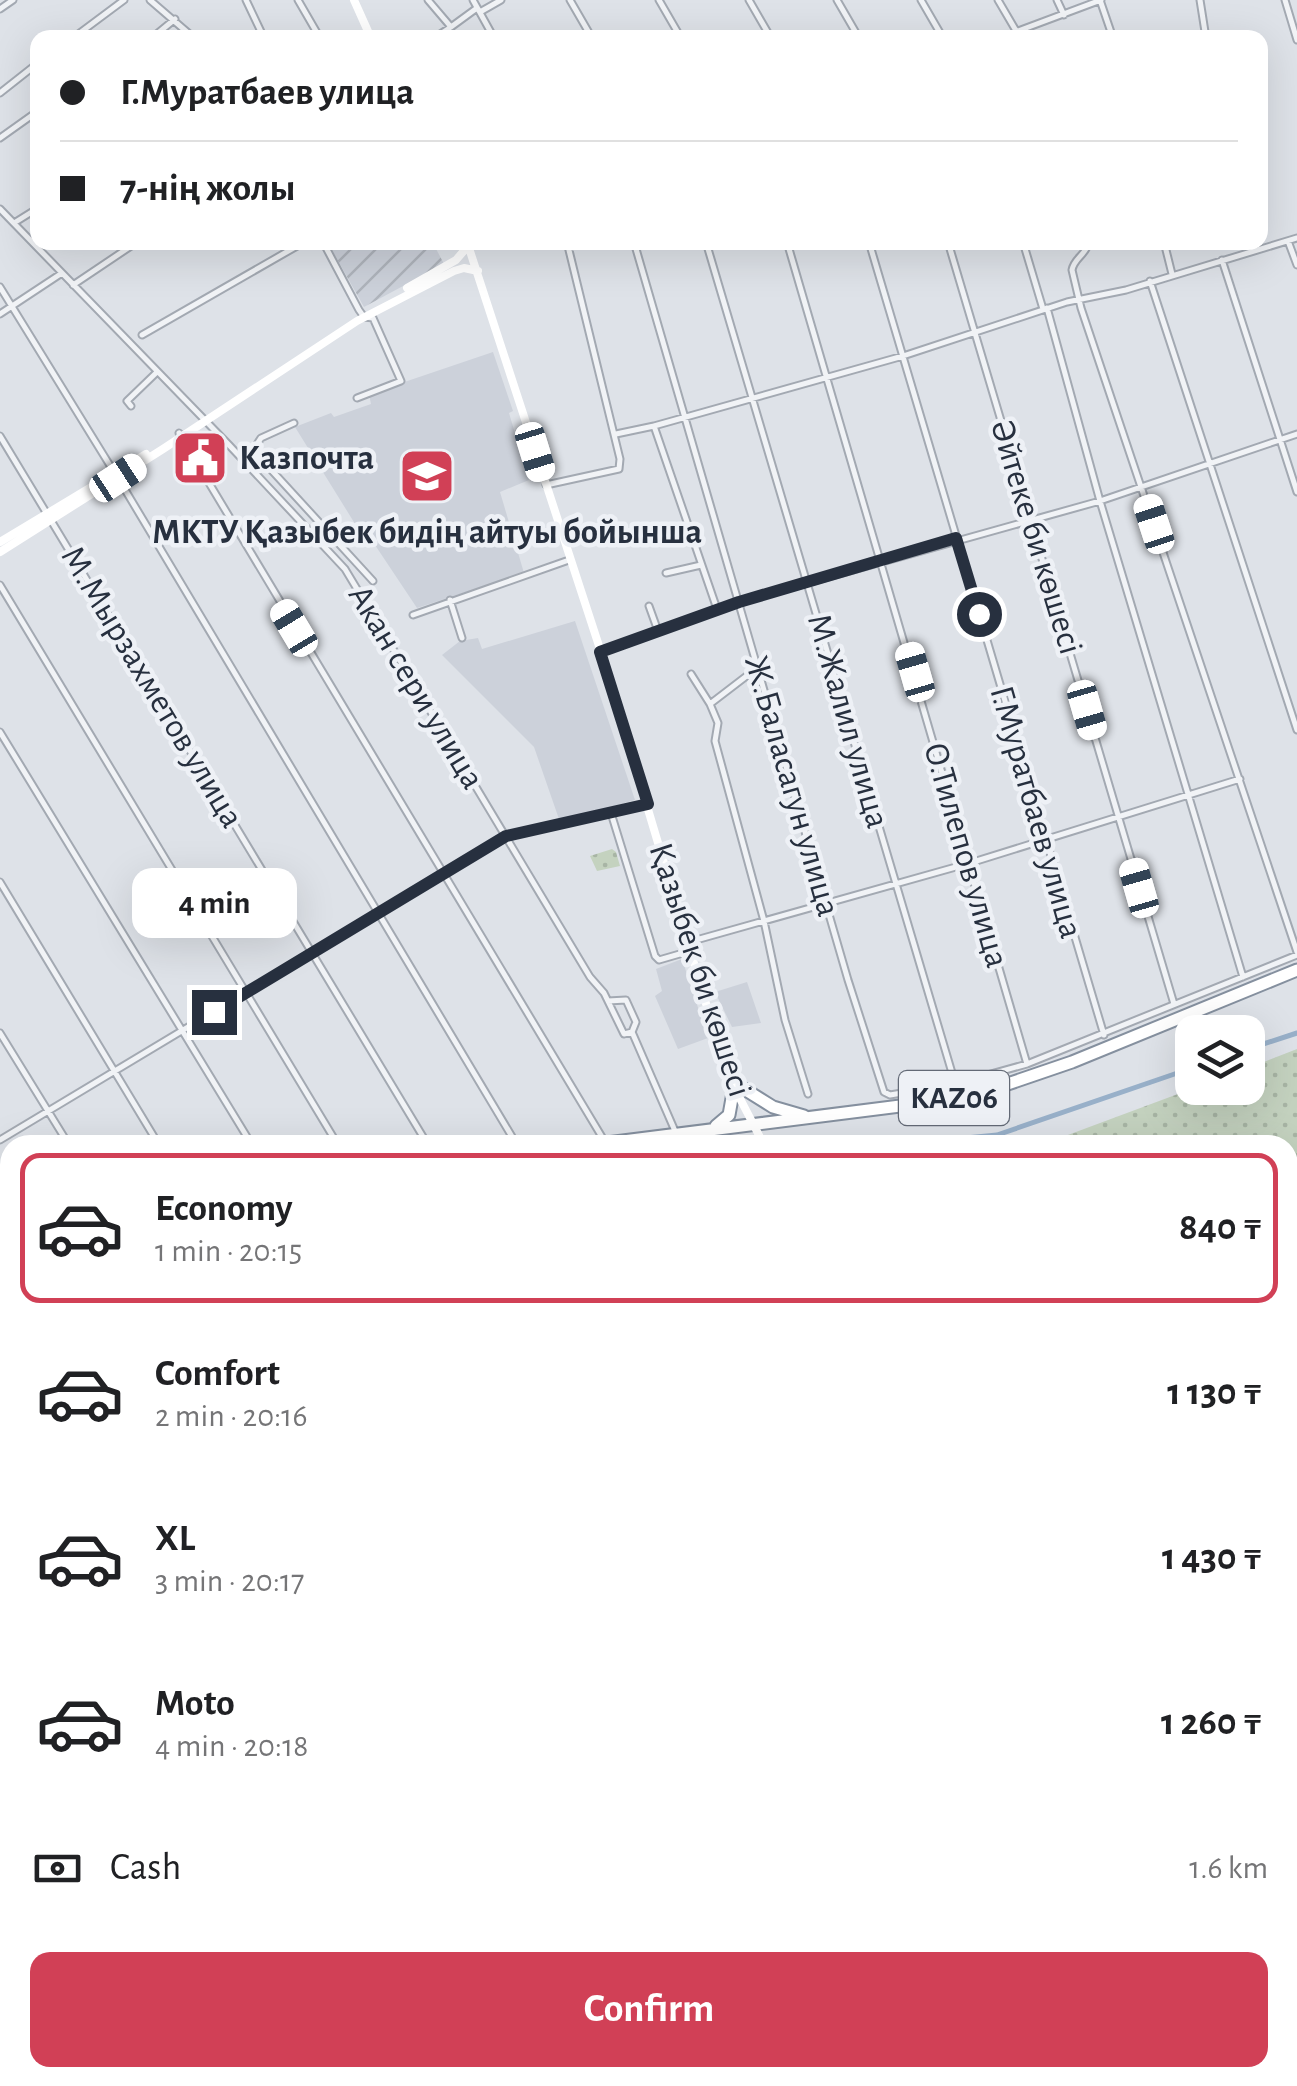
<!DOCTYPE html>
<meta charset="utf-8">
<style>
:root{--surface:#fff;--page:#f2f2f2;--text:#202124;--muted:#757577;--line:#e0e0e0;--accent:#d14056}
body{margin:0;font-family:"Alegreya Sans",sans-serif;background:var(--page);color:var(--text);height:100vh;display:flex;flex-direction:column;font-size:38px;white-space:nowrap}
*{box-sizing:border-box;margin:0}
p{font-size:32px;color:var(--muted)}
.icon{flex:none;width:55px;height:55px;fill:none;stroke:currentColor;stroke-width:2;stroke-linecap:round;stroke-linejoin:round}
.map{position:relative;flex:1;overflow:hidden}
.side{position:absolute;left:0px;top:1135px;width:1298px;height:952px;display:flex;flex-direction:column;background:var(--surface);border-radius:30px 30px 0 0;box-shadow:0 10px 40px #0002}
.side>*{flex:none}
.hud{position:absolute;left:30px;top:30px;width:1238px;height:220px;border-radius:20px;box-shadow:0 10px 40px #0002;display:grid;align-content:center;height:220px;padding:0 30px;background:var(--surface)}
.controls{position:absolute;left:1175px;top:1015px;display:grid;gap:20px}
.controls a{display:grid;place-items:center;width:90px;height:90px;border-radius:20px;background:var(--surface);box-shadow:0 10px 40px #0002;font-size:50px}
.end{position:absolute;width:45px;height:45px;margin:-22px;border:12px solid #27303f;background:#fff;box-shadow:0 0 0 5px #fff}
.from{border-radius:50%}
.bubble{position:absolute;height:70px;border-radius:20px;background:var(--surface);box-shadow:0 10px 40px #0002;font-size:32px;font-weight:700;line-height:70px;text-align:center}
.car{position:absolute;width:30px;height:60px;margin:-30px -15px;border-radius:12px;box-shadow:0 0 8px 2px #0007;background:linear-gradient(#fff 24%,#345 0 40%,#fff 0 76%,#345 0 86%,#fff 0)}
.hud b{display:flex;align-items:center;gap:35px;height:95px;font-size:38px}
.hud b+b{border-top:2px solid var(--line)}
.hud i{width:25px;height:25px;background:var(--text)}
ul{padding:18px 0 0;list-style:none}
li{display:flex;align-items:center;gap:30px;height:150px;margin:0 20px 15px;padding:0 10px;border:5px solid transparent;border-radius:20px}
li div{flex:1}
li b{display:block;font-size:38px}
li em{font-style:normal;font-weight:700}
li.current{border-color:var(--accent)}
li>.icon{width:90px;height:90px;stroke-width:1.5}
.pay{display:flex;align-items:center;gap:25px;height:110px;padding:0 30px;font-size:38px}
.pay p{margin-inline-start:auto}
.cta{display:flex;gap:20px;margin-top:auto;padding:20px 30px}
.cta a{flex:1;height:115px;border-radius:20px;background:var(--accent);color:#fff;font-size:40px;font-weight:700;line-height:115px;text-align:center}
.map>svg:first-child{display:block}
.built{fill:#ccd1da}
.industrial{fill:url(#industrial-furrows)}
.park{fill:url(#park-dots)}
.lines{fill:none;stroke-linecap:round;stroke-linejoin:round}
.canal{stroke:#98b0c9;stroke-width:5}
.street-casing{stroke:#a3a9b2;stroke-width:9}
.highway-casing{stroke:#85909f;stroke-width:15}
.street{stroke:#f1f3f6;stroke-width:5}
.secondary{stroke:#fff;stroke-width:8}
.highway{stroke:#fff;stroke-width:11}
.route{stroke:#27303f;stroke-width:12}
.labels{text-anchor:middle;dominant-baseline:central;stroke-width:9;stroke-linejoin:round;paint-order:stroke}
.shield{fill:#eef1f6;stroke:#636a76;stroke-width:2.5}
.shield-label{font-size:32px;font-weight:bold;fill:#27303f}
.poi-label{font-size:35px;font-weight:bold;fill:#27303f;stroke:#eef1f6;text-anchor:start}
.street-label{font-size:35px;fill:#27303f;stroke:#eef1f6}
</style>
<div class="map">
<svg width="1297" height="2086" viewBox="0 0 1297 2086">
<defs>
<pattern id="industrial-furrows" width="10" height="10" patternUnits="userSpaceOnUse" patternTransform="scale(2.5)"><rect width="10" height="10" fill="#ccd1da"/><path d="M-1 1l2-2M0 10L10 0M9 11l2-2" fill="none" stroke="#afb4bc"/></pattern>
<pattern id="park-dots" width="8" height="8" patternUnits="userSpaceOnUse" patternTransform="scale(2.5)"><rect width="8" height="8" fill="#c4d2bf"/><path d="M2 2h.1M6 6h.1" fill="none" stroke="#a8b5a5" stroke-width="1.8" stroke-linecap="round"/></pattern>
</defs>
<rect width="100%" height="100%" fill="#dee2e8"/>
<path class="built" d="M 493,352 L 513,411 L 509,413 L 529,480 L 500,492 L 524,573 L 417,608 L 375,545 L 370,548 L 295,427 L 331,413 L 334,417 L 371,404 L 369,394 Z
M 575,621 L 635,800 L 560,822 L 534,747 L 442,655 L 460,641 L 478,638 L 482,649 Z
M 682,959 L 708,1038 L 678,1049 L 655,996 L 662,991 L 656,969 Z
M 747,982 L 761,1023 L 732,1027 L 715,992 Z
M 786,2078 L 921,2078 L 927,2086 L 773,2086 Z"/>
<path class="industrial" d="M 328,243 L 433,243 L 444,264 L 364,307 Z"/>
<path class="park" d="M 612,849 L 616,852 L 620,866 L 597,871 L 590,856 Z
M 1297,1049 L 1297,1193 L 1288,1199 L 1288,1145 L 1041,1145 L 1194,1088 L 1248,1088 L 1248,1068 Z"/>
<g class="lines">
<path class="canal" d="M 1248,1049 L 1297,1033
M 893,1145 L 997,1135 L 1192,1068
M 0,1508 L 10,1501"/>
<g class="street-casing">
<path id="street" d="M 150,0 L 194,38
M 246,0 L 264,38
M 298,0 L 320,38
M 428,0 L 451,27 L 477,8
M 473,0 L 494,38
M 570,0 L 592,38
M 659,0 L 681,38
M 749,0 L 771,38
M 837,0 L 859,38
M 921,0 L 943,38
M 998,0 L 1015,29 L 1024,38
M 1057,0 L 1064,15
M 1100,0 L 1113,38
M 1200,0 L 1206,38
M 1285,0 L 1297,40
M 0,9 L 13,0
M 480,12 L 501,0
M 1018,31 L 1101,0
M 73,38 L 124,0
M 152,38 L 175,19
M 434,38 L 451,27
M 0,93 L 38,63
M 0,138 L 38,111
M 0,209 L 229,445 L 345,569 L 590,977 L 604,993 L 624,1034 L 632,1032 L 675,1131
M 14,223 L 38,208
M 1288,241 L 1297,265
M 323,242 L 359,310 L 364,317 L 373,318 L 401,381 L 357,398
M 634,242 L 848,980 L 884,1092 L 890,1095 L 955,1084 L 1027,1064 L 1297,955
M 706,242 L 955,1083
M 787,242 L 1027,1064
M 869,242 L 1104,1035
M 948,242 L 1174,1004
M 1023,242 L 1043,309
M 1089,242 C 1086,255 1074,258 1072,270 L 1081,308 L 1297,952
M 1164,242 L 1172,274
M 569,247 L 585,242
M 1222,260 L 1297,492
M 1150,281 L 1297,730
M 73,285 L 137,242
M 0,287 L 114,472
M 1047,308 L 1100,501 L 1243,977
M 0,314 L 62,273
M 142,335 L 304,242
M 131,406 L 127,401 L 156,373
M 654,426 L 903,356 L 1067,302 L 1126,290 L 1297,238
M 179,433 L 605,1142
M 616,434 L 654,426 L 717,609
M 0,436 L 428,1145
M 253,450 L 261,438 L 294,423
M 241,456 L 253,450 L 373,581
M 118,478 L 517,1145
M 546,485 L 619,469 L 620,459 L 567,242
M 666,573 L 701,565
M 0,585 L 338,1145
M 450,600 L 462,638
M 649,606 L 658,631
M 413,615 L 569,560
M 601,652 L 739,602 L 1100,501 L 1297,434
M 757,668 L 710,704 L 718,723 L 715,741 L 764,921 L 785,1020 L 808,1094
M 691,674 L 710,704
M 0,732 L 252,1145
M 611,813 L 655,956 L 659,960 L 690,951
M 0,882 L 159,1145
M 689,942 L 970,863 L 1240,779
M 608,1001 L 626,1000 L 636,1022 L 632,1032
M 0,1033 L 69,1145
M 0,1140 L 506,836 L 648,804
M 0,1181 L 10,1198
M 1288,1208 L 1297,1202
M 1288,1260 L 1297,1275
M 0,1325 L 10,1341
M 1288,1402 L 1297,1417
M 0,1442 L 10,1436
M 1288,1542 L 1297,1557
M 1288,1691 L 1297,1706
M 1288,1834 L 1295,1845
M 1288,1917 L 1297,1914
M 2,1963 L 10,1972
M 0,1965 L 10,1956
M 1288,2060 L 1297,2075
M 0,2075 L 9,2086
M 99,2078 L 107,2086
M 197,2078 L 205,2086
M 295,2078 L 303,2086
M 400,2078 L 407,2086
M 506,2078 L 513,2086
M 603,2078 L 610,2086
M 727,2078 L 734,2086
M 930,2078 L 935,2086
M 1208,2078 L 1213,2086
M 316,2086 L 326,2078
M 755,2086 L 767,2078
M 1043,2086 L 1056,2078
M 1187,2086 L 1200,2078"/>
</g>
<g class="highway-casing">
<path id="highway" d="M 733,1082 L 773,1107 L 804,1116
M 716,1126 L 729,1115 L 734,1087
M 591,1145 L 908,1105 L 996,1088 L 1072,1062 L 1297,970
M 0,1478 L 10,1470"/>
</g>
<use href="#street" class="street"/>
<path class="secondary" d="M 354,0 L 371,38
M 467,242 L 601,652 L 710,1017 L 734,1087 L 764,1145
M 407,288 L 456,260 L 468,246
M 0,542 L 146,454
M 0,552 L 163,449 L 357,321 L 454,271 L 464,268 L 478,271
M 1288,1967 L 1297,1982"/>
<use href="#highway" class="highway"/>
</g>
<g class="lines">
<path class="route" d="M 214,1012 L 506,836 L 648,804 L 600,652 L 739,602 L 956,538 L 979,614"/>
</g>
<defs>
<g id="civic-square" transform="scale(2.875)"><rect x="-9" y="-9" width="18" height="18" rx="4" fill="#d14056" stroke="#eef1f6"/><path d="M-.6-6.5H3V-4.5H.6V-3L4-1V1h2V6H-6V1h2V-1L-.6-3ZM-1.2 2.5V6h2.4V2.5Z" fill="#fff"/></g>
<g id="university-square" transform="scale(2.875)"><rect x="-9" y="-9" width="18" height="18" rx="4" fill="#d14056" stroke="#eef1f6"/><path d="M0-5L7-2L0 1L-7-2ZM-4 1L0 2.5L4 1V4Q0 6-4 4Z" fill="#fff"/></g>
</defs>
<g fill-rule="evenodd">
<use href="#civic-square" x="200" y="458"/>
<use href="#university-square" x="427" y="476"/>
</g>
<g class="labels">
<rect class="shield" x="899" y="1071" width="110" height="54" rx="8"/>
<g class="shield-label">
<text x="954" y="1098">KАZ06</text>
</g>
<g class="poi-label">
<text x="239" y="458">Казпочта</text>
<text x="427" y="532" text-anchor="middle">МКТУ Қазыбек бидің айтуы бойынша</text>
</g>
<g class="street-label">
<text transform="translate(1036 537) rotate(73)">Әйтеке би көшесі</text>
<text transform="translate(152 687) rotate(59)">М.Мырзахметов улица</text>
<text transform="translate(416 687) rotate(59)">Акан сери улица</text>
<text transform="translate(848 721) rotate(74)">М.Жалил улица</text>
<text transform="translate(792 786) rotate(74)">Ж.Баласагун улица</text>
<text transform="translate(1036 812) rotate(74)">Г.Муратбаев улица</text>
<text transform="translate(966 855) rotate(74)">О.Тилепов улица</text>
<text transform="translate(700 970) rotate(72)">Қазыбек би көшесі</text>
</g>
</g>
</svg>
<div class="controls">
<a><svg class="icon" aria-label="layers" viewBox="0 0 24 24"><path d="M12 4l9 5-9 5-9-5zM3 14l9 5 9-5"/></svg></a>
</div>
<i class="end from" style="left:979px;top:614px"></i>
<i class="end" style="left:214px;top:1012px"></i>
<div class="bubble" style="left:132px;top:868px;width:165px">4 min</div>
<i class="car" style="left:535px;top:452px;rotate:163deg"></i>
<i class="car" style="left:118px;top:478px;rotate:57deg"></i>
<i class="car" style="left:1154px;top:524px;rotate:342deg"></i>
<i class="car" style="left:294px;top:628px;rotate:329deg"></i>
<i class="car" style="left:915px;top:672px;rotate:344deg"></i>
<i class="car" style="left:1087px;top:710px;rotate:164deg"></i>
<i class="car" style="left:1139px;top:888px;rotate:344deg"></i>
<div class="hud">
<b><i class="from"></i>Г.Муратбаев улица</b>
<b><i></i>7-нің жолы</b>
</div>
<section class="side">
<ul>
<li class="current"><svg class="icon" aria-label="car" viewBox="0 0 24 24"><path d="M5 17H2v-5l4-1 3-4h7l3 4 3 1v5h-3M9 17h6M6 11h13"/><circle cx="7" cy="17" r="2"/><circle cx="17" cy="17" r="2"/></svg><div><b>Economy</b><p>1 min · 20:15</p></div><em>840 ₸</em></li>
<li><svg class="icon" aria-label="car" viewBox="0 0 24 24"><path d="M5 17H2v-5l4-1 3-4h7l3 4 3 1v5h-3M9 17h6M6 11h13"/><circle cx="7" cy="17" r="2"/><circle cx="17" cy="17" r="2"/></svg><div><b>Comfort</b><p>2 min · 20:16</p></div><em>1 130 ₸</em></li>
<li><svg class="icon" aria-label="car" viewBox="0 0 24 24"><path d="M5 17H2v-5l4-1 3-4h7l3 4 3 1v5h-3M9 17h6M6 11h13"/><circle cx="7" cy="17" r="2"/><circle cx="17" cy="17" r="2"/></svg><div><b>XL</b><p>3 min · 20:17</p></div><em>1 430 ₸</em></li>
<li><svg class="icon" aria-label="car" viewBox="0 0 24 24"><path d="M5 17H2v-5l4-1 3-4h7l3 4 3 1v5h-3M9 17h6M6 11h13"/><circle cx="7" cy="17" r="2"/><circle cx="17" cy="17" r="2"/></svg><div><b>Moto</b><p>4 min · 20:18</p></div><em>1 260 ₸</em></li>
</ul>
<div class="pay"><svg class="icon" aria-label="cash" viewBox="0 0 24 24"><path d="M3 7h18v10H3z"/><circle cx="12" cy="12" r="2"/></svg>Cash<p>1.6 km</p></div>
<div class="cta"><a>Confirm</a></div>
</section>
</div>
